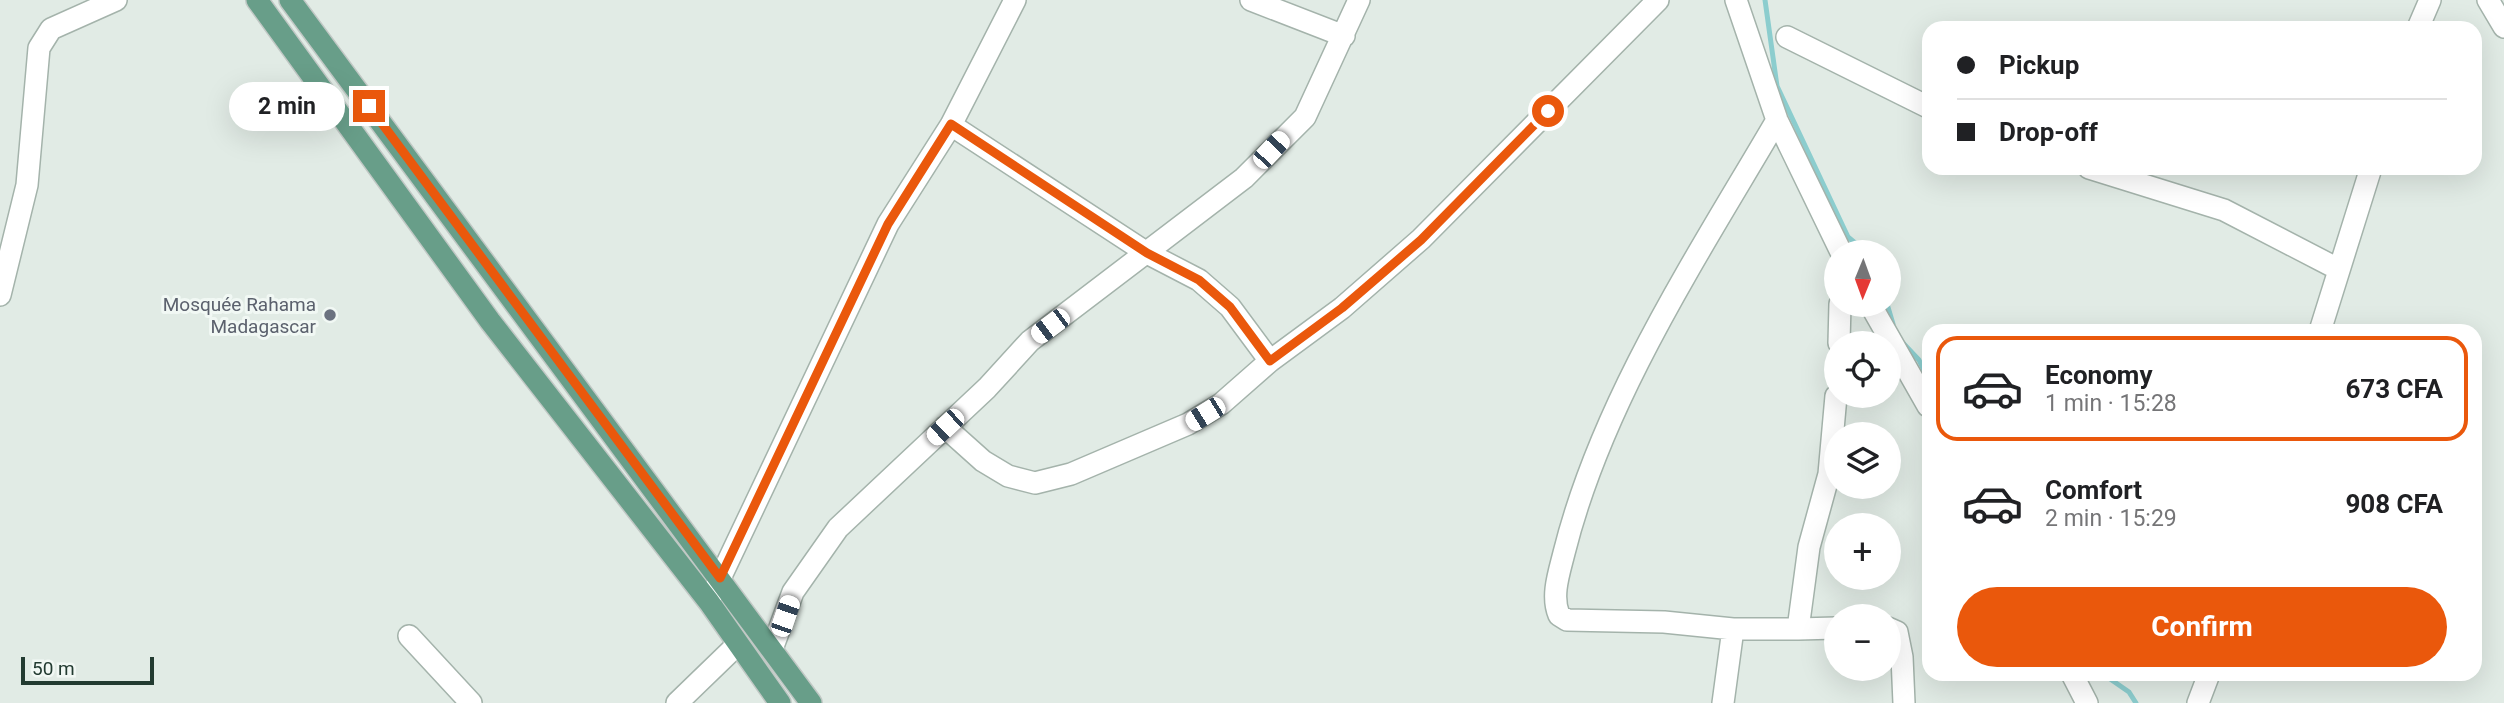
<!DOCTYPE html>
<meta charset="utf-8">
<style>
:root{--surface:#fff;--page:#f2f2f2;--text:#202124;--muted:#757577;--line:#e0e0e0;--accent:#ea580c}
body{margin:0;font-family:Roboto,sans-serif;background:var(--page);color:var(--text);height:100vh;display:flex;flex-direction:column;font-size:26px;white-space:nowrap}
*{box-sizing:border-box;margin:0}
p{font-size:23px;color:var(--muted)}
.icon{flex:none;width:38px;height:38px;fill:none;stroke:currentColor;stroke-width:2;stroke-linecap:round;stroke-linejoin:round}
.map{position:relative;flex:1;overflow:hidden}
.drawer{position:absolute;left:1922px;top:324px;width:560px;height:357px;display:flex;flex-direction:column;background:var(--surface);border-radius:21px;box-shadow:0 7px 28px #0002}
.drawer>*{flex:none}
.top-card{position:absolute;left:1922px;top:21px;width:560px;height:154px;border-radius:21px;box-shadow:0 7px 28px #0002;display:grid;align-content:center;height:154px;padding:0 35px;background:var(--surface)}
.needle{width:46px;rotate:181deg}
.fabs{position:absolute;left:1824px;top:240px;display:grid;gap:14px}
.fabs a{display:grid;place-items:center;width:77px;height:77px;border-radius:50%;background:var(--surface);box-shadow:0 7px 28px #0002;font-size:35px}
.scale{position:absolute;left:21px;bottom:18px;width:133px;box-sizing:border-box;padding-left:7px;border:4px solid #223b31;border-top:0;font-size:19px;line-height:24px;white-space:nowrap;color:#223b31;-webkit-text-stroke:5px #f1f8f4;paint-order:stroke}
.end{position:absolute;width:32px;height:32px;margin:-16px;border:9px solid #ea580c;background:#fff;box-shadow:0 0 0 4px #fff}
.from{border-radius:50%}
.bubble{position:absolute;height:49px;border-radius:24px;background:var(--surface);box-shadow:0 7px 28px #0002;font-size:23px;font-weight:700;line-height:49px;text-align:center}
.car{position:absolute;width:21px;height:42px;margin:-21px -10px;border-radius:9px;box-shadow:0 0 5px 2px #0007;background:linear-gradient(#fff 24%,#345 0 40%,#fff 0 76%,#345 0 86%,#fff 0)}
.top-card b{display:flex;align-items:center;gap:24px;height:66px;font-size:26px}
.top-card b+b{border-top:2px solid var(--line)}
.top-card i{width:18px;height:18px;background:var(--text)}
ul{padding:12px 0 0;list-style:none}
li{display:flex;align-items:center;gap:21px;height:105px;margin:0 14px 10px;padding:0 21px;border:4px solid transparent;border-radius:21px}
li div{flex:1}
li b{display:block;font-size:26px}
li em{font-style:normal;font-weight:700}
li.current{border-color:var(--accent)}
li>.icon{width:63px;height:63px;stroke-width:1.5}
.primary-button{display:flex;gap:14px;margin-top:auto;padding:14px 35px}
.primary-button a{flex:1;height:80px;border-radius:42px;background:var(--accent);color:#fff;font-size:28px;font-weight:700;line-height:80px;text-align:center}
.map>svg:first-child{display:block}
.lines{fill:none;stroke-linecap:round;stroke-linejoin:round}
.stream{stroke:#8ccdce;stroke-width:5}
.minor-casing{stroke:#a4b3ab;stroke-width:24}
.major-casing{stroke:#c1c8c5;stroke-width:24}
.minor{stroke:#fff;stroke-width:21}
.major{stroke:#689e89;stroke-width:21}
.route{stroke:#ea580c;stroke-width:9}
.worship-dot{fill:#6b7280;stroke:#f1f8f4;stroke-width:2.5}
.labels{text-anchor:middle;dominant-baseline:central;stroke-width:6;stroke-linejoin:round;paint-order:stroke}
.worship-label{font-size:19px;fill:#5b616d;stroke:#f1f8f4;text-anchor:end}
</style>
<div class="map">
<svg width="2504" height="703" viewBox="0 0 2504 703">
<rect width="100%" height="100%" fill="#e1ebe5"/>
<g class="lines">
<path class="stream" d="M 1765,0 L 1777,86 L 1848,237 L 1866,252
M 1887,304 L 1893,324
M 1902,342 L 1919,360 L 1928,379
M 2103,674 L 2129,692 L 2136,703"/>
<g class="minor-casing">
<path id="minor" d="M 1251,0 L 1344,36
M 1736,0 L 1777,120 L 1841,252
M 2488,0 L 2504,27
M 2418,28 L 2430,0
M 1787,37 L 1928,107
M 1777,120 C 1698,255 1602,400 1564,553 C 1559,573 1551,596 1559,615 L 1567,620 L 1664,622 L 1733,629 L 1798,629 L 1809,547 L 1829,474 L 1836,396
M 951,125 L 1147,253 L 1199,280 L 1230,307 L 1270,361
M 2089,168 L 2224,210 L 2338,269
M 0,295 L 27,185 L 39,48 L 51,29 L 116,0
M 1870,304 L 1928,406
M 2320,331 L 2371,168
M 1839,343 L 1840,304
M 945,427 L 983,461 L 1008,476 L 1035,483 L 1071,474 L 1188,424 L 1221,404 L 1270,361 L 1342,308 L 1421,239 L 1658,0
M 713,593 L 888,224 L 951,125 L 1015,0
M 1888,628 L 1897,632 L 1902,657 L 1904,703
M 1798,629 L 1836,628
M 409,636 L 471,703
M 772,649 L 793,592 L 838,528 L 987,388 L 1030,341 L 1244,178 L 1305,117 L 1359,0
M 2072,674 L 2087,703
M 677,703 L 738,644
M 1723,703 L 1733,629
M 2198,703 L 2209,674"/>
</g>
<g class="major-casing">
<path id="major" d="M 257,0 L 490,321 L 709,602 L 780,703
M 290,0 L 811,703"/>
</g>
<use href="#minor" class="minor"/>
<use href="#major" class="major"/>
</g>
<g class="lines">
<path class="route" d="M 369,106 L 720,578 L 888,224 L 951,124 L 1147,253 L 1199,280 L 1230,307 L 1270,361 L 1342,308 L 1421,240 L 1548,111"/>
</g>
<circle class="worship-dot" cx="330" cy="315" r="7"/>
<g class="labels">
<g class="worship-label">
<text x="316" y="304">Mosquée Rahama<tspan x="316" dy="22">Madagascar</tspan></text>
</g>
</g>
</svg>
<div class="fabs">
<a><svg class="needle" viewBox="-14 -14 28 28"><path d="M0-13l5 13h-10z" fill="#e53935"/><path d="M0 13l5-13h-10z" fill="#757577"/></svg></a>
<a><svg class="icon" aria-label="locate" viewBox="0 0 24 24"><circle cx="12" cy="12" r="6"/><path d="M12 2v4M12 18v4M2 12h4M18 12h4"/></svg></a>
<a><svg class="icon" aria-label="layers" viewBox="0 0 24 24"><path d="M12 4l9 5-9 5-9-5zM3 14l9 5 9-5"/></svg></a>
<a>+</a>
<a>−</a>
</div>
<div class="scale">50 m</div>
<i class="end from" style="left:1548px;top:111px"></i>
<i class="end" style="left:369px;top:106px"></i>
<div class="bubble" style="left:229px;top:82px;width:116px">2 min</div>
<i class="car" style="left:1271px;top:150px;rotate:43deg"></i>
<i class="car" style="left:1050px;top:326px;rotate:233deg"></i>
<i class="car" style="left:1205px;top:414px;rotate:238deg"></i>
<i class="car" style="left:945px;top:427px;rotate:227deg"></i>
<i class="car" style="left:785px;top:616px;rotate:19deg"></i>
<div class="top-card">
<b><i class="from"></i>Pickup</b>
<b><i></i>Drop-off</b>
</div>
<section class="drawer">
<ul>
<li class="current"><svg class="icon" aria-label="car" viewBox="0 0 24 24"><path d="M5 17H2v-5l4-1 3-4h7l3 4 3 1v5h-3M9 17h6M6 11h13"/><circle cx="7" cy="17" r="2"/><circle cx="17" cy="17" r="2"/></svg><div><b>Economy</b><p>1 min · 15:28</p></div><em>673 CFA</em></li>
<li><svg class="icon" aria-label="car" viewBox="0 0 24 24"><path d="M5 17H2v-5l4-1 3-4h7l3 4 3 1v5h-3M9 17h6M6 11h13"/><circle cx="7" cy="17" r="2"/><circle cx="17" cy="17" r="2"/></svg><div><b>Comfort</b><p>2 min · 15:29</p></div><em>908 CFA</em></li>
</ul>
<div class="primary-button"><a>Confirm</a></div>
</section>
</div>
